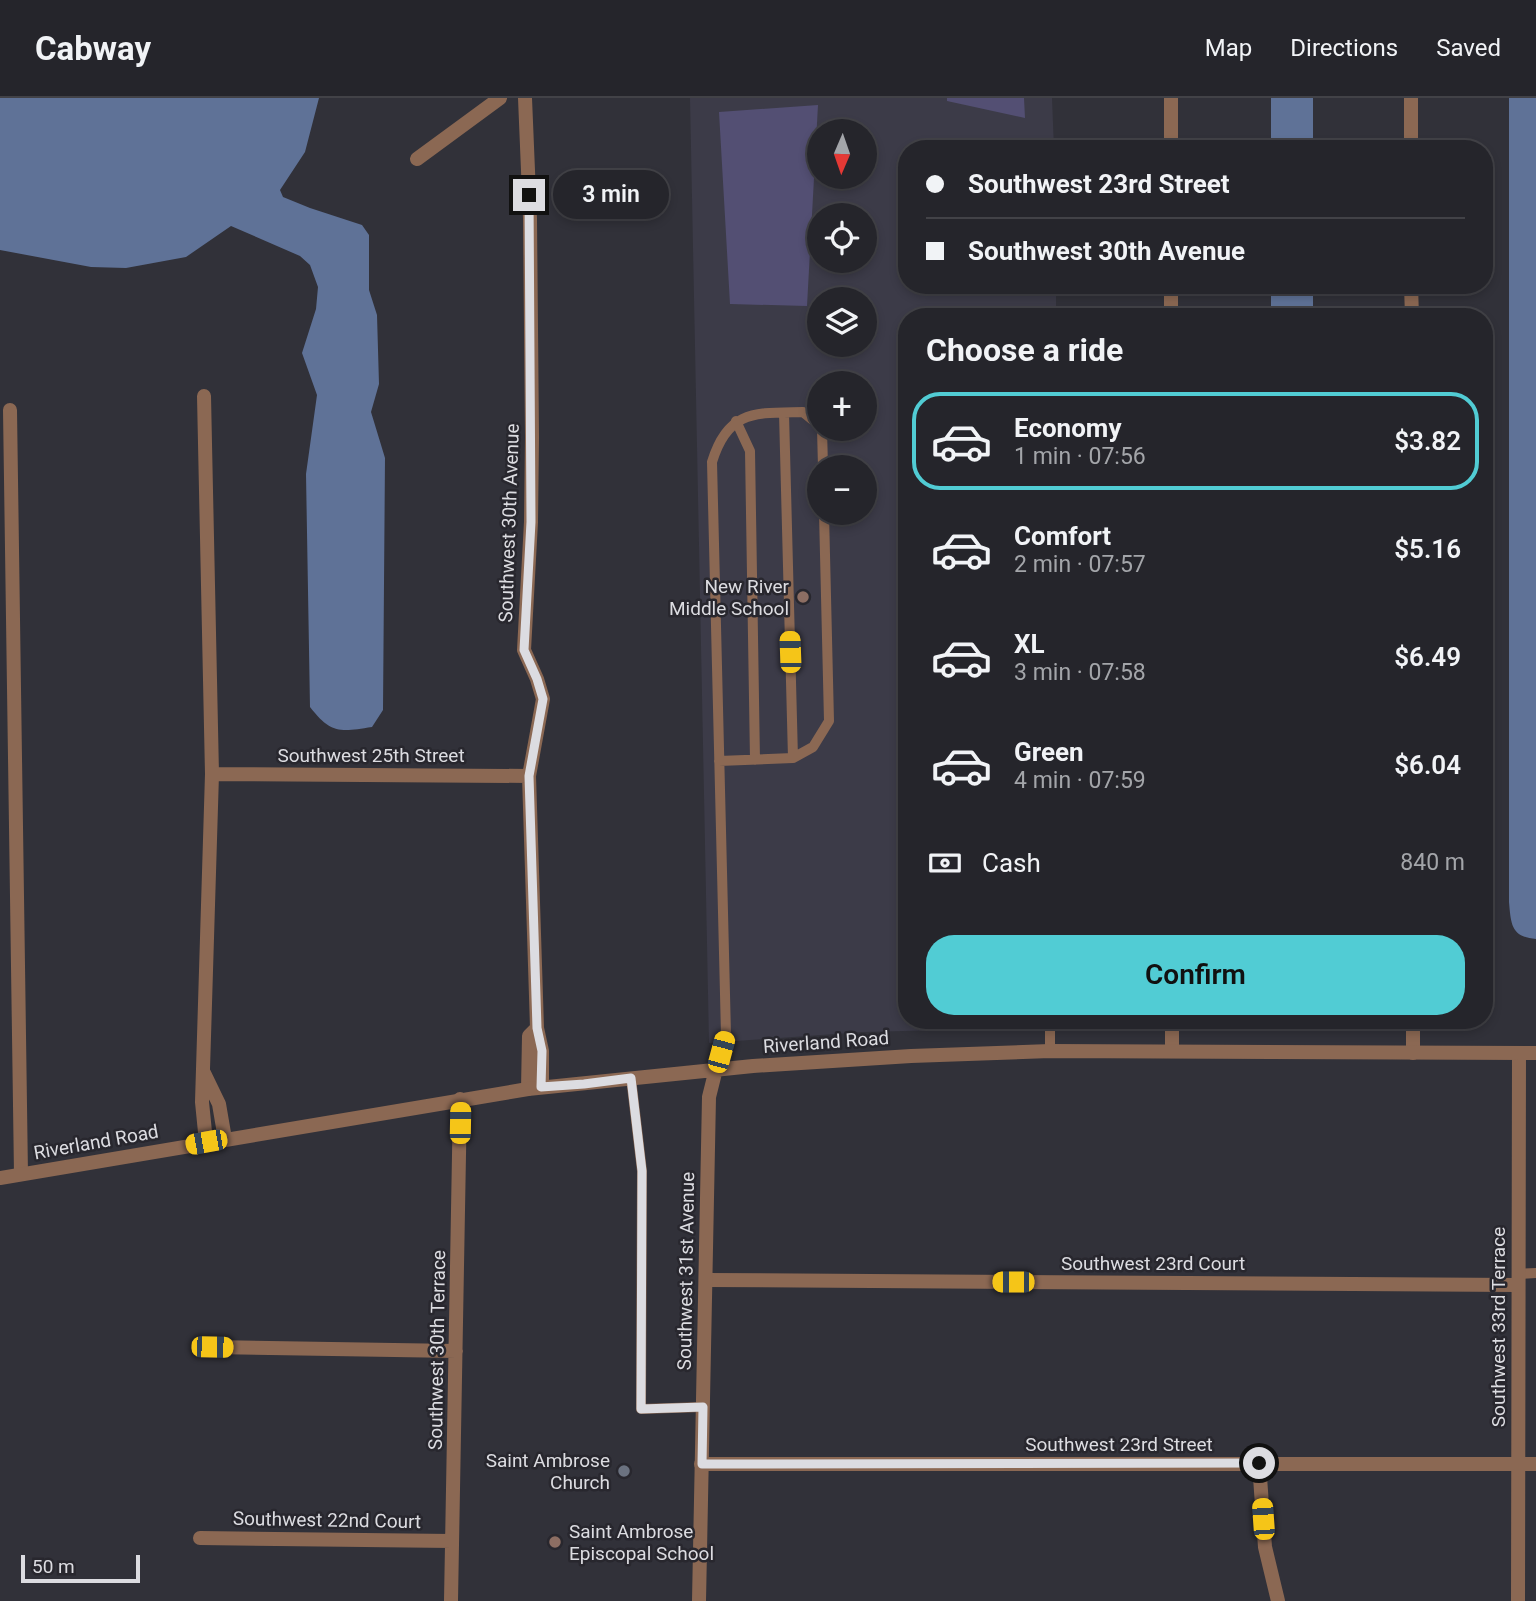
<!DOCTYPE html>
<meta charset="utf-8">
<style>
:root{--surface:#25252b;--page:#2d2d33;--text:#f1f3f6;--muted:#a3a5a9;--line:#424247;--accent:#51ccd4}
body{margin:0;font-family:Roboto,sans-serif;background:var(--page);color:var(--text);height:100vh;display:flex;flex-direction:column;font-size:26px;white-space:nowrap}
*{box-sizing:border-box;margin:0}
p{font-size:23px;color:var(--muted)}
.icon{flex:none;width:38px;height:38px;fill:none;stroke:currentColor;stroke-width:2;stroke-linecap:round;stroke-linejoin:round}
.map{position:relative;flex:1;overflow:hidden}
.drawer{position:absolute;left:898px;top:210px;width:595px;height:721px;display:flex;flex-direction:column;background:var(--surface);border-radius:28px;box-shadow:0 4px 10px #0003,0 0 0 2px var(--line)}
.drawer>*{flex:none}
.hud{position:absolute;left:898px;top:42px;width:595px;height:154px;border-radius:28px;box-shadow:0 4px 10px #0003,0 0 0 2px var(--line);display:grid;align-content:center;height:154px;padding:0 28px;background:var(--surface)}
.needle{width:46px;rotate:182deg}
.controls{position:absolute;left:807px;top:21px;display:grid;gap:14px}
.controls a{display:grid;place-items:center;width:70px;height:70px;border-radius:50%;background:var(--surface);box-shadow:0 4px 10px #0003,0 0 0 2px var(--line);font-size:35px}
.scale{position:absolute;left:21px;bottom:18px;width:119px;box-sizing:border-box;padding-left:7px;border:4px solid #dcdce1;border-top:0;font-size:19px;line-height:24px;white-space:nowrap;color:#dcdce1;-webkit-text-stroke:5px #28272e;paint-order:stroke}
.end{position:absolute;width:32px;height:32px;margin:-16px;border:9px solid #dcdce1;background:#111;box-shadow:0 0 0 4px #111}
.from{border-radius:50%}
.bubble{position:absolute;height:49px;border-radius:24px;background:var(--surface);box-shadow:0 4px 10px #0003,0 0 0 2px var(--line);font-size:23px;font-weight:600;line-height:49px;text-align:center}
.car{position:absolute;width:21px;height:42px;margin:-21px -10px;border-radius:9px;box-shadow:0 0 5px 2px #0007;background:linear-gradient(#f5c518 24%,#345 0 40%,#f5c518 0 76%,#345 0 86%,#f5c518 0)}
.hud b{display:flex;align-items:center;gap:24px;height:66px;font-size:26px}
.hud b+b{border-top:2px solid var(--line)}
.hud i{width:18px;height:18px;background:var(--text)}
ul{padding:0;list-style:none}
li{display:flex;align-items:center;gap:21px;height:98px;margin:0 14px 10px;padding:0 14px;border:4px solid transparent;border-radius:28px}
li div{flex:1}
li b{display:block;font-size:26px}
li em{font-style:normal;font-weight:600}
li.selected{border-color:var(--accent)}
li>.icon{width:63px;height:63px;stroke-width:1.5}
h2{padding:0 28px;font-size:32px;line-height:84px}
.pay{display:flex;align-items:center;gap:18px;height:77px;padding:0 28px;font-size:26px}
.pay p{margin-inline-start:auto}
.button{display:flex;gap:14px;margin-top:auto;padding:14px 28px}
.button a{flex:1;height:80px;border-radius:28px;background:var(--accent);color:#111;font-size:28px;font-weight:600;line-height:80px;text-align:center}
header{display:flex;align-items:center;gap:42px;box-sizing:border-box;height:98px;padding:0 35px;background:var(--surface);border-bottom:2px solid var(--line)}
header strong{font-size:33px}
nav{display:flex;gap:38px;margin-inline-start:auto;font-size:24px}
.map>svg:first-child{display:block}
.built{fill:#3c3b48;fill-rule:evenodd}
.green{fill:#534f73}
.water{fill:#5f7297}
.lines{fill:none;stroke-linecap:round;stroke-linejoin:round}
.service{stroke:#8b6853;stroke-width:10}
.minor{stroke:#8b6853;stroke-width:14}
.tertiary{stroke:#8b6853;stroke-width:14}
.route{stroke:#dcdce1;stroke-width:9}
.education-dot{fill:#8d6e63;stroke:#28272e;stroke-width:2.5}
.worship-dot{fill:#6b7280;stroke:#28272e;stroke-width:2.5}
.labels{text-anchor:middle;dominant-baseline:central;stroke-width:5;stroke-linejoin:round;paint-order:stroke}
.street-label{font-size:19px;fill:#dcdce1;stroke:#28272e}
.poi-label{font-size:19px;fill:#dcdce1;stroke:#28272e;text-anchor:end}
</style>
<header>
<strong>Cabway</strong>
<nav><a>Map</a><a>Directions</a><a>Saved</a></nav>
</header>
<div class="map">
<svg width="1536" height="1503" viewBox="0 0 1536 1503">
<rect width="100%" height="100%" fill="#313139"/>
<path class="built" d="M 690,0 L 1052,0 L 1054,51 L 906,51 L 906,187 L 1056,187 L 1056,219 L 906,219 L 906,922 L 1072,922 L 1073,929 L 863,934 L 709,945 ZM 819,33 L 864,33 L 864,79 L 819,79 ZM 819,117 L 864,117 L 864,163 L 819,163 ZM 819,201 L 864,201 L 864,247 L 819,247 ZM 819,285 L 864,285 L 864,331 L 819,331 ZM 819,369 L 864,369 L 864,415 L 819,415 Z"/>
<path class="green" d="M 947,0 L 1024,0 L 1025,20 L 947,3 Z
M 818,7 L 807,208 L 730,206 L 719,14 Z
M 956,187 L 1025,187 L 1024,198 L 956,194 Z
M 1053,211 L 1053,219 L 975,219 L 975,213 Z"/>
<path class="water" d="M 0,0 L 319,0 L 305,54 L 280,92 L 283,99 L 310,110 L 362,127 L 369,137 L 369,192 L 377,217 L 379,286 L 371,314 L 385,360 L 383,612 L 372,629 C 340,634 331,636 310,609 L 306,376 L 317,297 L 302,255 L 316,211 L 318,189 L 310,167 L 300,158 L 231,128 L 186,159 L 126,170 L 91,169 L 0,152 Z
M 1271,0 L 1313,0 L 1313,51 L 1271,51 Z
M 1509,0 L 1536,0 L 1536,841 C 1511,839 1511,826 1509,804 Z
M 1271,187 L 1313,187 L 1313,219 L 1271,219 Z"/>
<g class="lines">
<path class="service" d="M 784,315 L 793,660
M 736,323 L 750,353 L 755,662
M 822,331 L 823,369
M 719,663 L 793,660 L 813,649 L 829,623 L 824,415
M 1050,922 L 1050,953
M 716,971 L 726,937 L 712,364 C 728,311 756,315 803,314 L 819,327
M 631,980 L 642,1073 L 641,1311 L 703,1309
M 1517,1176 L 1536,1175"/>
<path class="minor" d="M 525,0 L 530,121 L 532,339 L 531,424 L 524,552 L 537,581 L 543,601 L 529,678 L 537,930 L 542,953 L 542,989
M 1171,0 L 1171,51
M 1411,0 L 1411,51
M 417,61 L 500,0
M 1171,187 L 1171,219
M 1411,187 L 1412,219
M 204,298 L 212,676 L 202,1004 L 206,1044
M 10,312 L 21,1076
M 212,676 L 529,678
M 1172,922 L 1172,953
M 1413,922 L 1413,955
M 204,975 L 219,1006 L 225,1041
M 528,991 L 529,938 L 537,930
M 706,1182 L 1517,1187
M 212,1249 L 456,1253
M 1259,1365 L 1265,1449 L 1278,1503
M 701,1366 L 1536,1366
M 200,1440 L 452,1443
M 451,1503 L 460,1001
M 1518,1503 L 1519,955"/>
<path class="tertiary" d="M 0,1080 L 528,991 L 753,968 L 911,958 L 1050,953 L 1536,955
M 699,1503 L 709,999 L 716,971"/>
</g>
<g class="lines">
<path class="route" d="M 529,97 L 531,424 L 524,552 L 537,581 L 543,601 L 529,678 L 537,930 L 542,953 L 541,989 L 584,986 L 631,980 L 642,1073 L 641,1311 L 703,1309 L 702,1366 L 1259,1365"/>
</g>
<g class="education-dot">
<circle cx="803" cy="499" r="7"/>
<circle cx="555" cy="1444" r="7"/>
</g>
<circle class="worship-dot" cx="624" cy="1373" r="7"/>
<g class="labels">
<g class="street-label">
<text transform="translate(509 425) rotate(-88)">Southwest 30th Avenue</text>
<text x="371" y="657">Southwest 25th Street</text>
<text transform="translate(826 944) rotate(-4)">Riverland Road</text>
<text transform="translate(96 1044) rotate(-10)">Riverland Road</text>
<text x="1153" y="1165">Southwest 23rd Court</text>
<text transform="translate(686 1173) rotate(-89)">Southwest 31st Avenue</text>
<text transform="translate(1498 1229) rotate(-90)">Southwest 33rd Terrace</text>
<text transform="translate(437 1252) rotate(-89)">Southwest 30th Terrace</text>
<text x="1119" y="1346">Southwest 23rd Street</text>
<text transform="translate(327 1422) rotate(1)">Southwest 22nd Court</text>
</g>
<g class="poi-label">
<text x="789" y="488">New River<tspan x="789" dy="22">Middle School</tspan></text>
<text x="610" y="1362">Saint Ambrose<tspan x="610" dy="22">Church</tspan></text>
<text x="569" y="1433" text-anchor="start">Saint Ambrose<tspan x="569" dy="22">Episcopal School</tspan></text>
</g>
</g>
</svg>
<div class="controls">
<a><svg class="needle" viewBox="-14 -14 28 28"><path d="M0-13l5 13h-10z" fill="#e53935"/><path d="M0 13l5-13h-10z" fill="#a3a5a9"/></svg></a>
<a><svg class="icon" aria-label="locate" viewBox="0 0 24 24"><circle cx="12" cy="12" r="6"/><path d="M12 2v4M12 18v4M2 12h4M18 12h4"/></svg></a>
<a><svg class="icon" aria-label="layers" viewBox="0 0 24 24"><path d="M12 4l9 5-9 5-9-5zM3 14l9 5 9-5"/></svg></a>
<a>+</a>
<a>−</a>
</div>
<div class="scale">50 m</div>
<i class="end from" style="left:1259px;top:1365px"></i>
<i class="end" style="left:529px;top:97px"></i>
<div class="bubble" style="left:553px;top:72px;width:116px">3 min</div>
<i class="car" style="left:790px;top:554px;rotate:358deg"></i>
<i class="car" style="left:721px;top:954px;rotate:15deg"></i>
<i class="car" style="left:460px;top:1025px;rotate:1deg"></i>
<i class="car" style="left:206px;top:1044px;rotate:260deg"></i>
<i class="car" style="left:1013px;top:1184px;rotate:270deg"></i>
<i class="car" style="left:212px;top:1249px;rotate:91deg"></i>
<i class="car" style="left:1263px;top:1421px;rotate:356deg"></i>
<div class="hud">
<b><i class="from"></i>Southwest 23rd Street</b>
<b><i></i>Southwest 30th Avenue</b>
</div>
<section class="drawer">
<h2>Choose a ride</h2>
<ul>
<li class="selected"><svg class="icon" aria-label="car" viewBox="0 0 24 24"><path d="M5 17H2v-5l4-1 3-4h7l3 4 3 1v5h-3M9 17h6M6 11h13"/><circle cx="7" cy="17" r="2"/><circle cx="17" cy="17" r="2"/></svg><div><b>Economy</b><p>1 min · 07:56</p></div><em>$3.82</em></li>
<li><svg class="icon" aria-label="car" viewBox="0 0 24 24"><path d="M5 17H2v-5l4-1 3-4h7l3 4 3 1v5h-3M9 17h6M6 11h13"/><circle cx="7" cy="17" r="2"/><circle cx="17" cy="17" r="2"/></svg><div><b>Comfort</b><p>2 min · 07:57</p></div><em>$5.16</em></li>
<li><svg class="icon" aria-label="car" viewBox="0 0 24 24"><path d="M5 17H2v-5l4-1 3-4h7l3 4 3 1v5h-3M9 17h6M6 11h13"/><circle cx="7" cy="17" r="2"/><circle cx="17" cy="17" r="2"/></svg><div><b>XL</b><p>3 min · 07:58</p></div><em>$6.49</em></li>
<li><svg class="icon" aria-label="car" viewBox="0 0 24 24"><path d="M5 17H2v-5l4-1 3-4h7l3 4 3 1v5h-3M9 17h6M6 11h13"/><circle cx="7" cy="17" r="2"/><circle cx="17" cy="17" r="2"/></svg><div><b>Green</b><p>4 min · 07:59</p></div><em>$6.04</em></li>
</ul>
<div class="pay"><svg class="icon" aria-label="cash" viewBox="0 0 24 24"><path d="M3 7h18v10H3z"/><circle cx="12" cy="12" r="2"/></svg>Cash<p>840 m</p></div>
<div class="button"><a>Confirm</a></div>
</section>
</div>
